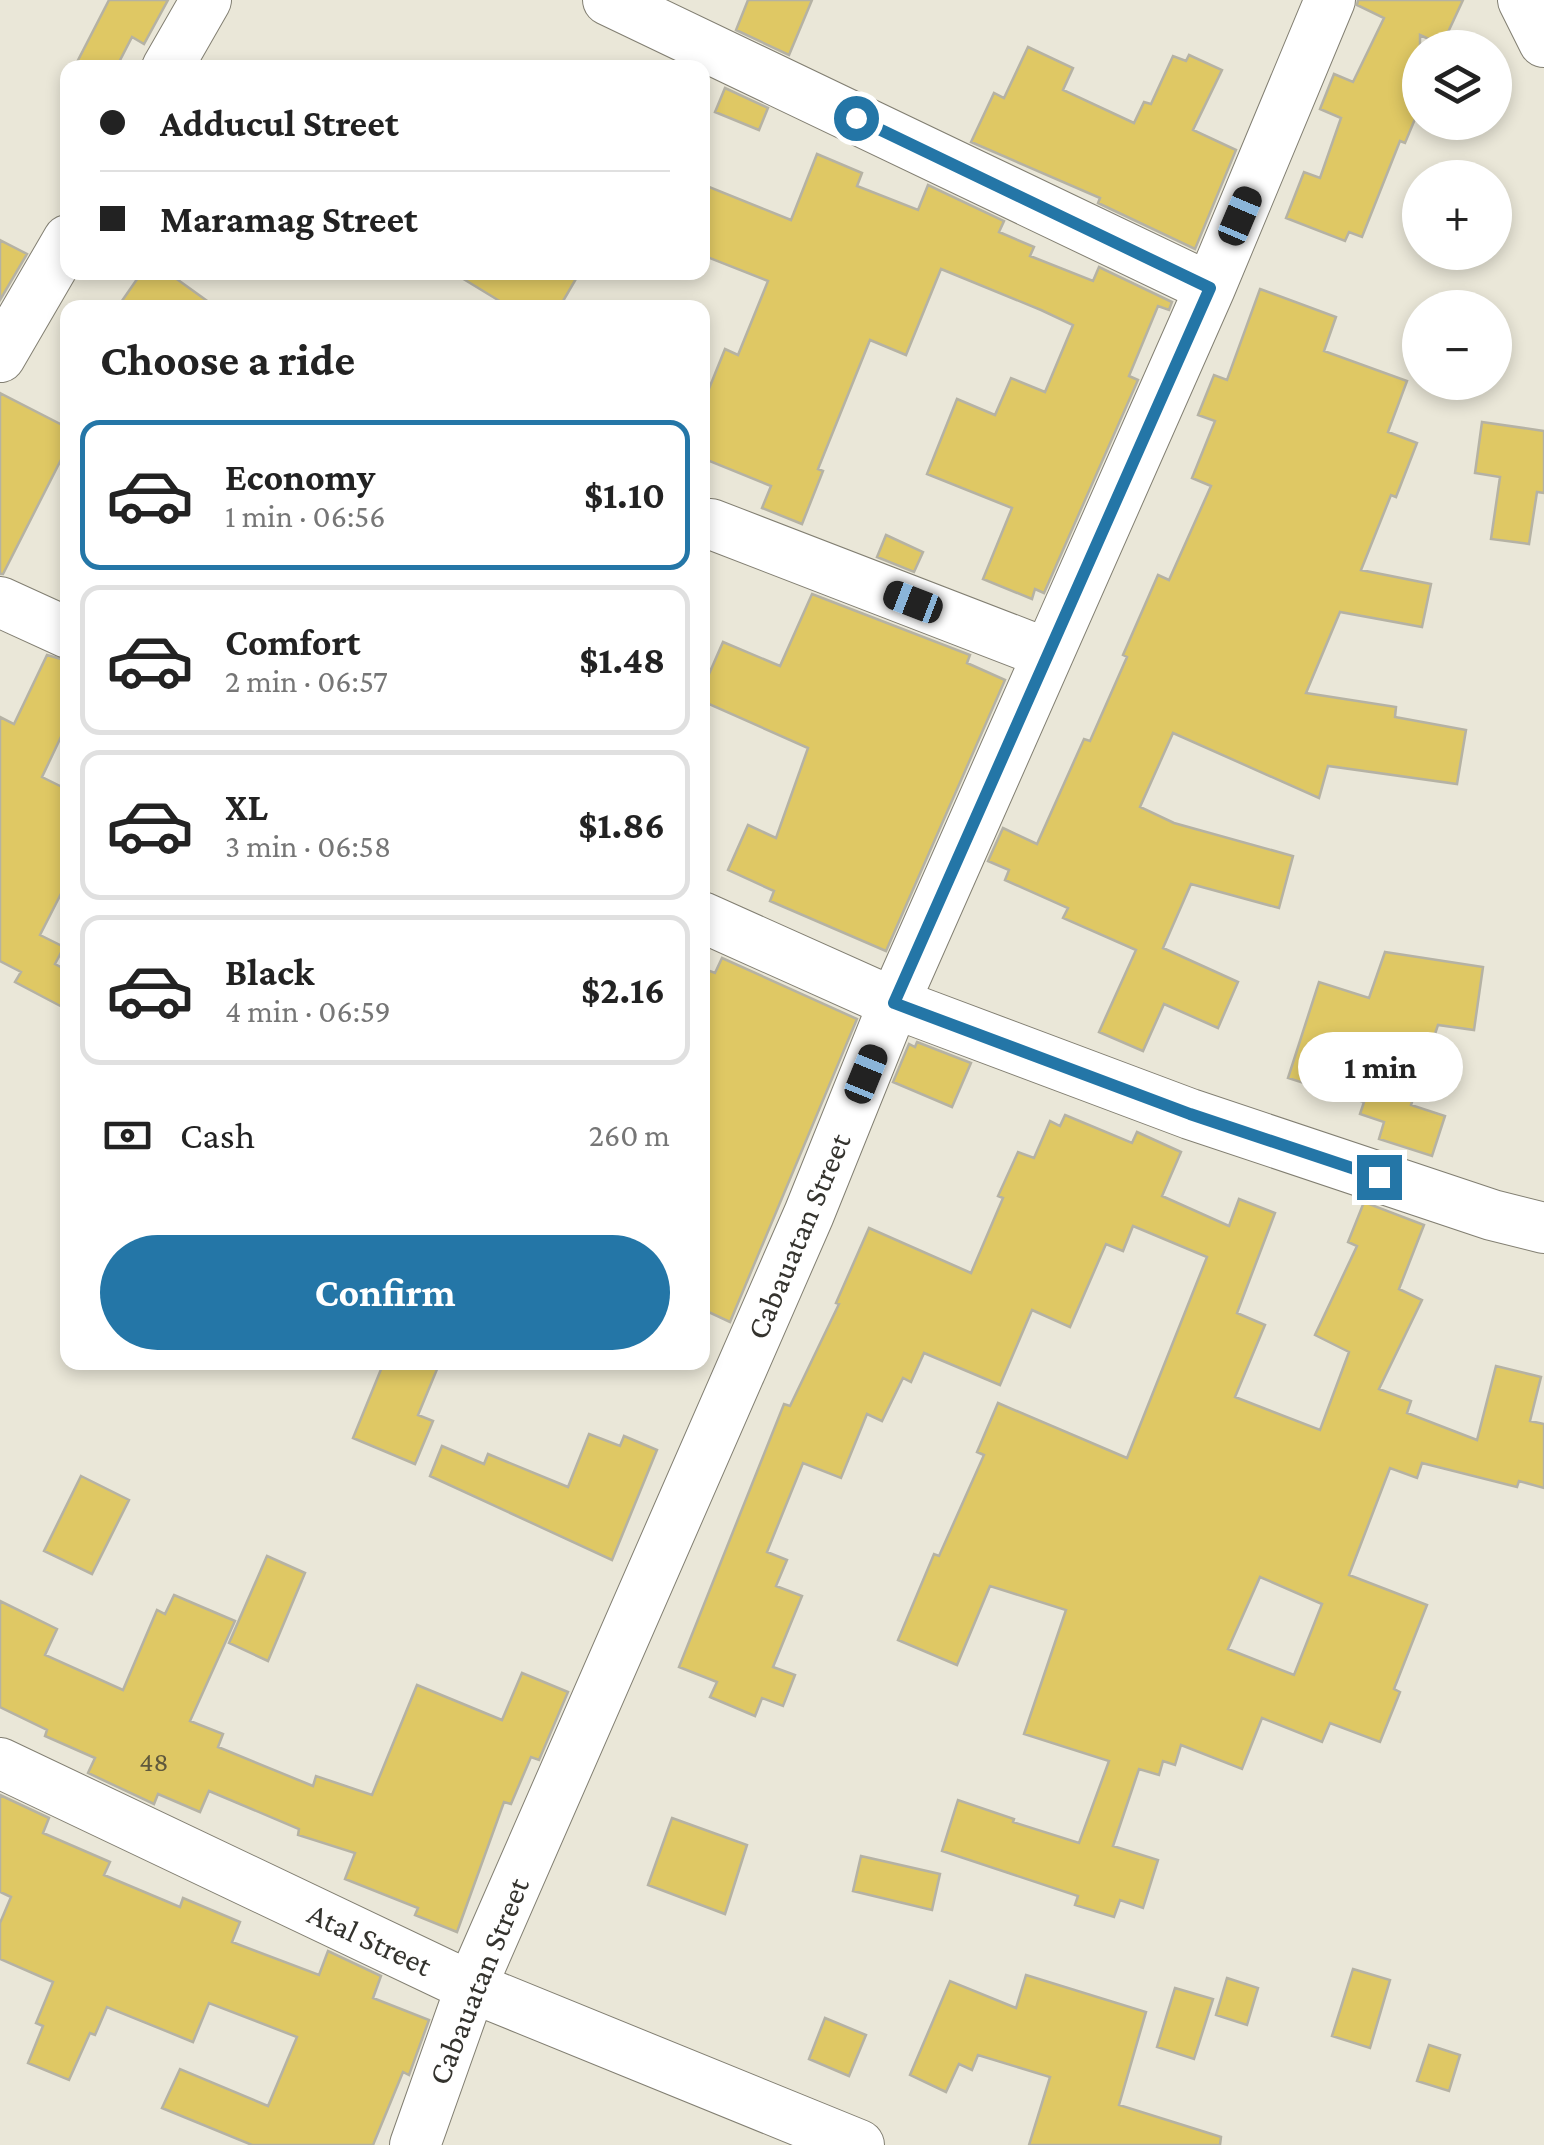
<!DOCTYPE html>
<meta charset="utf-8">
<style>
:root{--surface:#fff;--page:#f2f2f2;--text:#222;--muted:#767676;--line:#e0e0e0;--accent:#2476a7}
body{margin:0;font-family:"Crimson Pro",serif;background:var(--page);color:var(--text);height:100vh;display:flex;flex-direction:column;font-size:38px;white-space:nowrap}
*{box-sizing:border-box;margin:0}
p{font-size:32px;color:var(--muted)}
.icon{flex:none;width:55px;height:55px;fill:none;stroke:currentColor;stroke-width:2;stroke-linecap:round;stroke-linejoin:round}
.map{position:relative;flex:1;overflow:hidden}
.panel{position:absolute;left:60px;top:300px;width:650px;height:1070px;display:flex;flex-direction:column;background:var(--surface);border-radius:20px;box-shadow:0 5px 15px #0003}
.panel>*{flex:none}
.hud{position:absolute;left:60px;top:60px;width:650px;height:220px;border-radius:20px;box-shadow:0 5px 15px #0003;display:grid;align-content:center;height:220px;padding:0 40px;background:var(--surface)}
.tools{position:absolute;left:1402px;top:30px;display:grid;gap:20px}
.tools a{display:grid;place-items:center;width:110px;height:110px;border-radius:50%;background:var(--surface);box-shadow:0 5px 15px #0003;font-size:50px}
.end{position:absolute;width:45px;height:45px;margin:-22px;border:12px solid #2476a7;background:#fff;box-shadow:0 0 0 5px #fff}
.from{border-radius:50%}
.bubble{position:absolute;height:70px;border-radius:35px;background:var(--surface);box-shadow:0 5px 15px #0003;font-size:32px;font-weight:700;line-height:70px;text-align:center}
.car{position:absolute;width:30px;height:60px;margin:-30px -15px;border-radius:12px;box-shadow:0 0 8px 2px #0007;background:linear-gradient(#222 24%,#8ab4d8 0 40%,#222 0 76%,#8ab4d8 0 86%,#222 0)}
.hud b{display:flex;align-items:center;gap:35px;height:95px;font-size:38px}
.hud b+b{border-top:2px solid var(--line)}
.hud i{width:25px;height:25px;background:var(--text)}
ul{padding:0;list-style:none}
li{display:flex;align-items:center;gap:30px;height:150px;margin:0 20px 15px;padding:0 20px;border:5px solid var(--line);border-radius:20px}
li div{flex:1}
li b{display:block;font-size:38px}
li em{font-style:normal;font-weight:700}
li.active{border-color:var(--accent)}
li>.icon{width:90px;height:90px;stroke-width:1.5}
h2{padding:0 40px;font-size:45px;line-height:120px}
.pay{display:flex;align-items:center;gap:25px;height:110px;padding:0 40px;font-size:38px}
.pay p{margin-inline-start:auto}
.primary-button{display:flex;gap:20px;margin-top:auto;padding:20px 40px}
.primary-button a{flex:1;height:115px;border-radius:60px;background:var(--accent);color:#fff;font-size:40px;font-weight:700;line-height:115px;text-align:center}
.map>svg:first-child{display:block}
.building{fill:#dfc864;stroke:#b5b2a4;stroke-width:2.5;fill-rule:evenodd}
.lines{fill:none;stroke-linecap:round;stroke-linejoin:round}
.street-casing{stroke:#827f72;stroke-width:52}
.street{stroke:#fff;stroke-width:50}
.route{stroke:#2476a7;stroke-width:12}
.labels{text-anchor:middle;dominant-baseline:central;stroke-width:8;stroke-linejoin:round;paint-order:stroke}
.number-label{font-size:28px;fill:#5f583c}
.street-label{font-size:32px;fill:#34332e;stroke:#fff}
</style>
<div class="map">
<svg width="1544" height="2145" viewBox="0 0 1544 2145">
<rect width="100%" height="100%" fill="#eae7d8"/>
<path class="building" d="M 109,0 L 168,0 L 144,44 L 132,37 L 116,68 L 74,68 Z
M 748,0 L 812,0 L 789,55 L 736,30 Z
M 1358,0 L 1463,0 L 1442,45 L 1420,35 L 1420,107 L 1405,143 L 1400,141 L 1362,237 L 1349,232 L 1345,241 L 1286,218 L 1304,172 L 1320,178 L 1341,118 L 1320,109 L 1334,74 L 1353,82 L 1384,18 L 1357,5 Z
M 1028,47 L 1073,68 L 1063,90 L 1134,123 L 1144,102 L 1151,104 L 1173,56 L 1186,61 L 1189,55 L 1222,70 L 1193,130 L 1236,150 L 1195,249 L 1098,203 L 1100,198 L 971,142 L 994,93 L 1004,98 Z
M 725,88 L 768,108 L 759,130 L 715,112 Z
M 817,154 L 862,173 L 857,186 L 918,210 L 928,185 L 1004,221 L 999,232 L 1034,247 L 1030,256 L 1093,281 L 1099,267 L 1172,302 L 1169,310 L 1158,306 L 1129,376 L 1138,380 L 1044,593 L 1035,589 L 1032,599 L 983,579 L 1012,508 L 927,474 L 957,399 L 995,415 L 1011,378 L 1045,392 L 1073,325 L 1041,310 L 941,269 L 906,355 L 870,340 L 818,469 L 823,471 L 802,524 L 762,508 L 771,486 L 702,458 L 702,406 L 725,349 L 738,355 L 768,281 L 702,255 L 702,184 L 791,220 Z
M 0,240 L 27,254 L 0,300 Z
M 142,272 L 167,272 L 217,308 L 117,308 Z
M 452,272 L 580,272 L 559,308 L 511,308 Z
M 1260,289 L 1336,317 L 1324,351 L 1407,381 L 1388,432 L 1417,443 L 1396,497 L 1391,495 L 1361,570 L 1431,584 L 1422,627 L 1340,612 L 1306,693 L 1396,707 L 1395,717 L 1466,730 L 1457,784 L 1328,766 L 1319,798 L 1173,733 L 1140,807 L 1174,823 L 1293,856 L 1279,908 L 1191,884 L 1163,948 L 1238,982 L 1218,1028 L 1164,1004 L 1143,1051 L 1099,1032 L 1136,950 L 1063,918 L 1068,908 L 1005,880 L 1009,870 L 988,861 L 1003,828 L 1037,844 L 1084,739 L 1090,741 L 1127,657 L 1123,655 L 1158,575 L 1169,580 L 1211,486 L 1192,478 L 1215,421 L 1198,415 L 1214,375 L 1227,380 Z
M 0,393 L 68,428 L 68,446 L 3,574 L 0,574 Z
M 1482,422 L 1544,431 L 1544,493 L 1537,492 L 1529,544 L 1491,539 L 1500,477 L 1475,473 Z
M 886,535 L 923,552 L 914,572 L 877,557 Z
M 812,594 L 970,655 L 967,663 L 1005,680 L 886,951 L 770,901 L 774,891 L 728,870 L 748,825 L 776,838 L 808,748 L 702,701 L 702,690 L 723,642 L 780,666 Z
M 47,655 L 68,661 L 68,722 L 42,777 L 68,790 L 68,880 L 40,935 L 64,947 L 55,964 L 68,971 L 68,1010 L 15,982 L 21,972 L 0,961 L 0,717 L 14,724 Z
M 1385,952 L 1483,967 L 1474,1030 L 1438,1025 L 1411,1105 L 1445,1116 L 1432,1156 L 1379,1139 L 1384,1122 L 1360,1114 L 1364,1102 L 1288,1078 L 1319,982 L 1369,998 Z
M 722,958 L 857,1019 L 730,1322 L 702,1309 L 702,968 L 715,973 Z
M 917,1042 L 971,1063 L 952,1107 L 893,1082 L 909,1044 L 915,1047 Z
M 1065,1115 L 1132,1143 L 1137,1132 L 1181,1152 L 1162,1196 L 1229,1226 L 1239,1199 L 1275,1213 L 1237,1313 L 1265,1325 L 1235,1397 L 1320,1430 L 1349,1352 L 1315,1335 L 1357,1246 L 1348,1242 L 1364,1202 L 1424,1225 L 1399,1289 L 1422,1300 L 1379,1389 L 1411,1401 L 1407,1413 L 1477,1440 L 1496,1366 L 1541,1377 L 1530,1421 L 1544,1424 L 1544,1488 L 1519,1481 L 1517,1487 L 1422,1463 L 1417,1478 L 1390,1468 L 1349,1575 L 1427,1605 L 1394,1689 L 1400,1692 L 1380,1742 L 1330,1723 L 1322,1742 L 1262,1718 L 1242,1769 L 1181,1745 L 1175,1765 L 1163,1761 L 1159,1775 L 1139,1769 L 1113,1846 L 1158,1860 L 1143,1908 L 1120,1900 L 1114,1917 L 1075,1905 L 1078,1896 L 942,1851 L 958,1800 L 1014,1819 L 1013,1822 L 1079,1843 L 1109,1761 L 1024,1734 L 1066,1610 L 990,1586 L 957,1665 L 898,1640 L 934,1554 L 939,1556 L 984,1455 L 977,1452 L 998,1403 L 1127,1458 L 1207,1257 L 1133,1226 L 1123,1251 L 1106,1244 L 1070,1327 L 1032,1310 L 1000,1385 L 924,1353 L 911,1382 L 903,1378 L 882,1421 L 867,1414 L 841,1478 L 803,1463 L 767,1552 L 787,1560 L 776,1586 L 802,1596 L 773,1667 L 795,1675 L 783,1706 L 762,1698 L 755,1716 L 710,1697 L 717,1682 L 679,1667 L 784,1404 L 790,1406 L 839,1304 L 836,1303 L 869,1228 L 971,1273 L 1003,1198 L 998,1196 L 1018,1152 L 1034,1158 L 1050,1121 L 1060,1126 ZM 1260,1577 L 1322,1604 L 1294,1675 L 1228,1649 Z
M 384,1362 L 440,1362 L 418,1415 L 433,1421 L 415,1464 L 353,1438 Z
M 589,1434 L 620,1446 L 624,1436 L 657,1450 L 612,1560 L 430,1476 L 442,1446 L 484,1464 L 488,1454 L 568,1487 Z
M 81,1476 L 129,1500 L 92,1574 L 44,1551 Z
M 267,1556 L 305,1573 L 268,1661 L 229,1643 Z
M 174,1595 L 235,1621 L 190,1721 L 223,1734 L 218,1747 L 313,1786 L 316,1776 L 372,1795 L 417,1685 L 502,1720 L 522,1673 L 568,1692 L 539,1760 L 531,1757 L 511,1804 L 504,1802 L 457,1932 L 415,1915 L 418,1908 L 345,1879 L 355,1853 L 298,1835 L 299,1829 L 209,1791 L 200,1812 L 158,1794 L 154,1804 L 88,1773 L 95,1758 L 45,1736 L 47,1730 L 0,1707 L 0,1601 L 57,1629 L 45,1655 L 123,1690 L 157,1610 L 165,1614 Z
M 0,1795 L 49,1818 L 43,1833 L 110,1862 L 104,1875 L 180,1907 L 183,1898 L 240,1922 L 232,1942 L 319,1975 L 328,1951 L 381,1976 L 373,1998 L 429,2020 L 409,2075 L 403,2072 L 373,2145 L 252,2145 L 162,2108 L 180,2069 L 268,2106 L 297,2037 L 209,2003 L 193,2042 L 107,2007 L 95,2035 L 90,2033 L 69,2080 L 28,2063 L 43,2026 L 36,2023 L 53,1982 L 0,1959 L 0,1923 L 11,1897 L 0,1892 Z
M 672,1818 L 747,1845 L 725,1914 L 648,1885 Z
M 861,1856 L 940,1874 L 932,1910 L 853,1891 Z
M 1353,1969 L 1390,1980 L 1370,2048 L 1332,2036 Z
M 1026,1975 L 1146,2012 L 1119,2105 L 1221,2137 L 1220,2145 L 1029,2145 L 1050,2077 L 978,2055 L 972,2070 L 959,2064 L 946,2092 L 910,2075 L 950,1981 L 1016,2008 Z
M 1227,1978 L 1258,1988 L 1247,2025 L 1216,2015 Z
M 1175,1988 L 1213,1999 L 1194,2059 L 1157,2047 Z
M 825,2018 L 866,2035 L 849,2076 L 809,2059 Z
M 1429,2045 L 1460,2055 L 1449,2091 L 1417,2081 Z"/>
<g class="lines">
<g class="street-casing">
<path id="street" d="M 608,0 L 1210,288
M 1523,0 L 1544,42
M 167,68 L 206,0
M 0,357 L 68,240
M 711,524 L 1048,654
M 0,602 L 68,633
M 702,917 L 894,1003 L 1190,1114 L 1492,1215 L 1544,1228
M 0,1763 L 471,1987 L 859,2145
M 415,2145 L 471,1987 L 809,1214 L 894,1003 L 1210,288 L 1330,0"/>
</g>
<use href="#street" class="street"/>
</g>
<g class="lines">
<path class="route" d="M 856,118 L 1210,288 L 894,1003 L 1190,1114 L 1379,1177"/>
</g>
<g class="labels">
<g class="number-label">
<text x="154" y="1761">48</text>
</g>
<g class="street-label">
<text transform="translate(798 1236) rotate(-67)">Cabauatan Street</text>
<text transform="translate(370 1939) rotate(25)">Atal Street</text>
<text transform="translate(478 1981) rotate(-68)">Cabauatan Street</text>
</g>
</g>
</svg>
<div class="tools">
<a><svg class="icon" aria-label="layers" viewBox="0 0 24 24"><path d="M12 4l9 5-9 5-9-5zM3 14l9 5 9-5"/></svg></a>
<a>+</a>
<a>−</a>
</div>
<i class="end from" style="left:856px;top:118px"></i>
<i class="end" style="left:1379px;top:1177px"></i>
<div class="bubble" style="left:1298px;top:1032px;width:165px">1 min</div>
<i class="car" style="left:1240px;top:216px;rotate:23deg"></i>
<i class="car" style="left:913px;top:602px;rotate:291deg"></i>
<i class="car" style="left:866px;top:1074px;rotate:22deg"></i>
<div class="hud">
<b><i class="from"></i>Adducul Street</b>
<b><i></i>Maramag Street</b>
</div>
<section class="panel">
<h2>Choose a ride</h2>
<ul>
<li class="active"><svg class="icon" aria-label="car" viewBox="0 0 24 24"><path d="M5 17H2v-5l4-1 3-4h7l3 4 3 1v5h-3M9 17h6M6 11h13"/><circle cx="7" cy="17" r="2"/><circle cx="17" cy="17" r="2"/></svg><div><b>Economy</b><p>1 min · 06:56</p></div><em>$1.10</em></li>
<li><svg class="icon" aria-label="car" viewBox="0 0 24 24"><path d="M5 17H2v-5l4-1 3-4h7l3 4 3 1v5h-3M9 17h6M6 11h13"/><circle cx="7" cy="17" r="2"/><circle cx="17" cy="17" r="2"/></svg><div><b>Comfort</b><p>2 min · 06:57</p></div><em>$1.48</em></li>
<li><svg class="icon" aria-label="car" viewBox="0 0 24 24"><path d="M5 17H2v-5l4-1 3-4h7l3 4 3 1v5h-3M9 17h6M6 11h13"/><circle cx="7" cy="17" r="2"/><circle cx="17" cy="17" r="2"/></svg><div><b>XL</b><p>3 min · 06:58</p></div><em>$1.86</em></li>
<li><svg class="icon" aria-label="car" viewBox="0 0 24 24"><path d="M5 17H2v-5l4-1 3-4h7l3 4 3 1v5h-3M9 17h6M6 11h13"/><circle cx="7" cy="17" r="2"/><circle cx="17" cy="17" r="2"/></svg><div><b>Black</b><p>4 min · 06:59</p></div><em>$2.16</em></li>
</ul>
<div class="pay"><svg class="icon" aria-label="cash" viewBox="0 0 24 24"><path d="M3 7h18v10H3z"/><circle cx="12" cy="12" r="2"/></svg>Cash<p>260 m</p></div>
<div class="primary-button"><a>Confirm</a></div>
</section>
</div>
